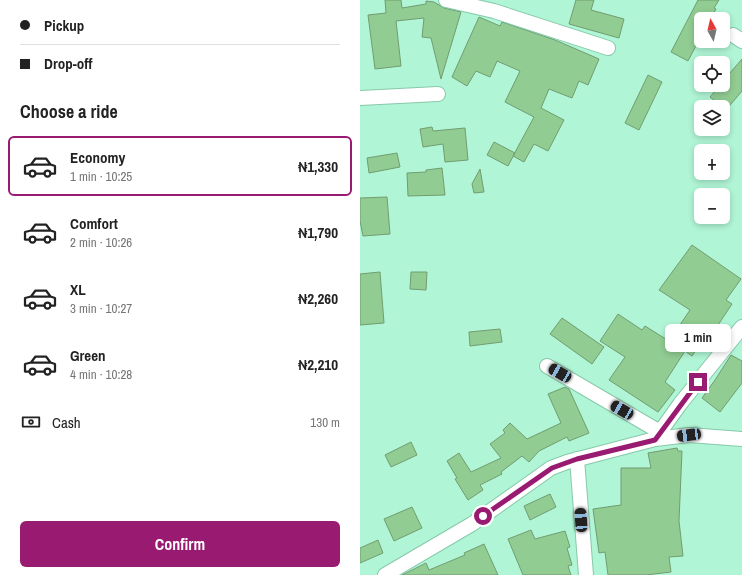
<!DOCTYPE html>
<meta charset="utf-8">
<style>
:root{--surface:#fff;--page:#f6f6f6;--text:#222;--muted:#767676;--line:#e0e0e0;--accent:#991a71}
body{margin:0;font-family:"Archivo Narrow",sans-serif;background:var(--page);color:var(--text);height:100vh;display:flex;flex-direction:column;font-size:15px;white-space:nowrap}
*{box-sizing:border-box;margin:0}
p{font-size:13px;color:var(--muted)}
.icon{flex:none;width:22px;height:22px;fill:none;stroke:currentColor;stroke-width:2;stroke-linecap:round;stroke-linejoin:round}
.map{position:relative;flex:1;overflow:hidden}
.side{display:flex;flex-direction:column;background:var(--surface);width:360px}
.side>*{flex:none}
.top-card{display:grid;align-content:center;height:88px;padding:0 20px;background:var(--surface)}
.needle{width:26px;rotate:352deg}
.controls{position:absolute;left:334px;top:12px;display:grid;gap:8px}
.controls a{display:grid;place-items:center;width:36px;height:36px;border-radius:6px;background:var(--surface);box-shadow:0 2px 6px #0003;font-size:20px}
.end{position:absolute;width:18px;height:18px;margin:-9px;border:5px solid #991a71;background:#fff;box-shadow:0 0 0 2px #fff}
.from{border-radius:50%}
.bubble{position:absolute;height:28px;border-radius:6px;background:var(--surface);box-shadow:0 2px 6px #0003;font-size:13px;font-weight:800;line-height:28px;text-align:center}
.car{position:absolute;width:12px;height:24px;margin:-12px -6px;border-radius:5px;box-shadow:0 0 3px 1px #0007;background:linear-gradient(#222 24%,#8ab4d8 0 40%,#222 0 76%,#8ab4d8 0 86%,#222 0)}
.top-card b{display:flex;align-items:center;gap:14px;height:38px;font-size:15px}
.top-card b+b{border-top:1px solid var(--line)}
.top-card i{width:10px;height:10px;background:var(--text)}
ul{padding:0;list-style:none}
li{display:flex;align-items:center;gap:12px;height:60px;margin:0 8px 6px;padding:0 12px;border:2px solid transparent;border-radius:6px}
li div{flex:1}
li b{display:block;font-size:15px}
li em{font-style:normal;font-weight:800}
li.active{border-color:var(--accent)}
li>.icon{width:36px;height:36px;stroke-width:1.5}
h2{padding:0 20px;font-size:18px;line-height:48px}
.pay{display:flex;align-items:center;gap:10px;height:44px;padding:0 20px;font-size:15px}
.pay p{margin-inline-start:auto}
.action{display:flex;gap:8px;margin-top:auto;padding:8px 20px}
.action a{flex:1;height:46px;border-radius:6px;background:var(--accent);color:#fff;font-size:16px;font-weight:800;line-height:46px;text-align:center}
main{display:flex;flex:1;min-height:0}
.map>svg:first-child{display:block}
.building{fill:#91cc92;stroke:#719d71}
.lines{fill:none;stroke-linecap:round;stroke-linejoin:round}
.street-casing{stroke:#86c9ab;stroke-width:16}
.street{stroke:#fff;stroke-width:14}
.route{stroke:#991a71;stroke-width:5}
</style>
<main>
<section class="side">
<div class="top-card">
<b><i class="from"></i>Pickup</b>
<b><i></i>Drop-off</b>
</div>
<h2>Choose a ride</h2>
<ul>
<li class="active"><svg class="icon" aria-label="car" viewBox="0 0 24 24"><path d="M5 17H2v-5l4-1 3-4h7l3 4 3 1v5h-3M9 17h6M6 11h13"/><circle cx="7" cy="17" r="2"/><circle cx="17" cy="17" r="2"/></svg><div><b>Economy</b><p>1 min · 10:25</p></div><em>₦1,330</em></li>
<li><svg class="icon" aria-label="car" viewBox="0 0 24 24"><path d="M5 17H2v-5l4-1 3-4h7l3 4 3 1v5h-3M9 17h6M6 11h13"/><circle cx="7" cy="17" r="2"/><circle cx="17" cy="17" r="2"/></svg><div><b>Comfort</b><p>2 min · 10:26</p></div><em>₦1,790</em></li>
<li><svg class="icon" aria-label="car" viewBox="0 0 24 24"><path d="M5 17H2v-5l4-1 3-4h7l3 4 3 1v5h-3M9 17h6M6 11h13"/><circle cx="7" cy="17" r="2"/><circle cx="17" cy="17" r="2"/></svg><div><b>XL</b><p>3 min · 10:27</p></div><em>₦2,260</em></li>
<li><svg class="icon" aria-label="car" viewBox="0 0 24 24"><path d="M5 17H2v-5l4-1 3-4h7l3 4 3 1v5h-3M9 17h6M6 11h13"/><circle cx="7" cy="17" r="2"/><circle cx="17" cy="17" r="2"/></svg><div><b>Green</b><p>4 min · 10:28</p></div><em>₦2,210</em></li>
</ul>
<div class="pay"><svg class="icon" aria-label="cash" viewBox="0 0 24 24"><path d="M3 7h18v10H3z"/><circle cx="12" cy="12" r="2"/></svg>Cash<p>130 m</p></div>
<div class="action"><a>Confirm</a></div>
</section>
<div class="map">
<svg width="382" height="575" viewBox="0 0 382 575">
<rect width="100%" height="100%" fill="#b0f5d5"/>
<path class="building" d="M 25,0 L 41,0 L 42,8 L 66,4 L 66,1 L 74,2 L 84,8 L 101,12 L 81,79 L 71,38 L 62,37 L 64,18 L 36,21 L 41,66 L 15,69 L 8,15 L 26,13 Z
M 216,0 L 234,0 L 231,10 L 264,19 L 259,38 L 209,24 Z
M 338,0 L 359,0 L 354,8 L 356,9 L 350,19 L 341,19 L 341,36 L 328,61 L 311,52 Z
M 119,17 L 140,26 L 142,22 L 195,40 L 239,59 L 228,85 L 219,81 L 212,98 L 189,89 L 181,108 L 204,120 L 188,151 L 174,144 L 164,162 L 153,156 L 174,117 L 145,102 L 160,71 L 137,61 L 130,77 L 116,71 L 107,86 L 92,77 Z
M 382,59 L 382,91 L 366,110 L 350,97 L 360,85 L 363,85 L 363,81 Z
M 288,75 L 302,82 L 279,130 L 265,123 Z
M 72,127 L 73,131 L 105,128 L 108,160 L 85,162 L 83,144 L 63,147 L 60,129 Z
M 134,142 L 155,153 L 148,166 L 127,155 Z
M 37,153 L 40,167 L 9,173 L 7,158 Z
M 82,168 L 85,195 L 48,196 L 47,173 L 66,172 L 66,170 Z
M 120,169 L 124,192 L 114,193 L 112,184 Z
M 27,197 L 30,234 L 3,236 L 0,221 L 0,198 Z
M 332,245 L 381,279 L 366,300 L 372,304 L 356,328 L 353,326 L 332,356 L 325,351 L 305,382 L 315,390 L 298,412 L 249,380 L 265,357 L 240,341 L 258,314 L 282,330 L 285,326 L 309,341 L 330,310 L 299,290 Z
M 20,272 L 24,323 L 0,325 L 0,274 Z
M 51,272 L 67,272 L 66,290 L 50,289 Z
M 202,318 L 244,347 L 232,364 L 190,334 Z
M 140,329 L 142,342 L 110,346 L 109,332 Z
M 371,355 L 382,361 L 382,383 L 360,412 L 342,398 L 355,380 Z
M 205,387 L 209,389 L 229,433 L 209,441 L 207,437 L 179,451 L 169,462 L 162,456 L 141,472 L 142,474 L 120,485 L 123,490 L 108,500 L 95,479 L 97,478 L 87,461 L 99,453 L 111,472 L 141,458 L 130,444 L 145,433 L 143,430 L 150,423 L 167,439 L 201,423 L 188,394 Z
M 51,442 L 57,455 L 31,467 L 25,455 Z
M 317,448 L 318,451 L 322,451 L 319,521 L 323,556 L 309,557 L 311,572 L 286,575 L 248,575 L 245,552 L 239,553 L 233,509 L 261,505 L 261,468 L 291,468 L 288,453 Z
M 190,494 L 196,507 L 170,520 L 164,506 Z
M 52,507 L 62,528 L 34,541 L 24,519 Z
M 171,530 L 175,539 L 205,531 L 210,547 L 207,548 L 212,565 L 208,566 L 211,575 L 163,575 L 148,539 Z
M 18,540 L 23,553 L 0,563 L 0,548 Z
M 124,544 L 138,575 L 42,575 L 66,563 L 69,570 L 105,555 L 104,553 Z"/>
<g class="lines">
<g class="street-casing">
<path id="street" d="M 86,0 L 134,11 L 248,48
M 373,35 L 382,41
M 0,98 L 78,94
M 187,366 L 300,432
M 295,439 L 320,404 L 382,327
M 217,459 L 226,575
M 25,575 L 112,524 L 191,468 L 207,462 L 295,439 L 329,435 L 382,439"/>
</g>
<use href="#street" class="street"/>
</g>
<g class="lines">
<path class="route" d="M 123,516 L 192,468 L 217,459 L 295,440 L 338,382"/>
</g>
</svg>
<div class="controls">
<a><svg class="needle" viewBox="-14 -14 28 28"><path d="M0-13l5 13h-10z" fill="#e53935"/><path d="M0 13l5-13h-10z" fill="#767676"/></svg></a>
<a><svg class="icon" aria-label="locate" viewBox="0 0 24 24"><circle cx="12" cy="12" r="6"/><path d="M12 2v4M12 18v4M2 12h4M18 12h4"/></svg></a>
<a><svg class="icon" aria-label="layers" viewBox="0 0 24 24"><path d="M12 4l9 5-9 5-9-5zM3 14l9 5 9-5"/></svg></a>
<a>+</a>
<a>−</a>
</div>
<i class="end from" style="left:123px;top:516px"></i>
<i class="end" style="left:338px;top:382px"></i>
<div class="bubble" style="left:305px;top:324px;width:66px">1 min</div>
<i class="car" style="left:200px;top:373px;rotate:300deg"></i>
<i class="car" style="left:262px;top:410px;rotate:300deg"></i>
<i class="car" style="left:329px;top:435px;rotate:263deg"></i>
<i class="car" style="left:221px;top:520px;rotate:356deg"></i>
</div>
</main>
